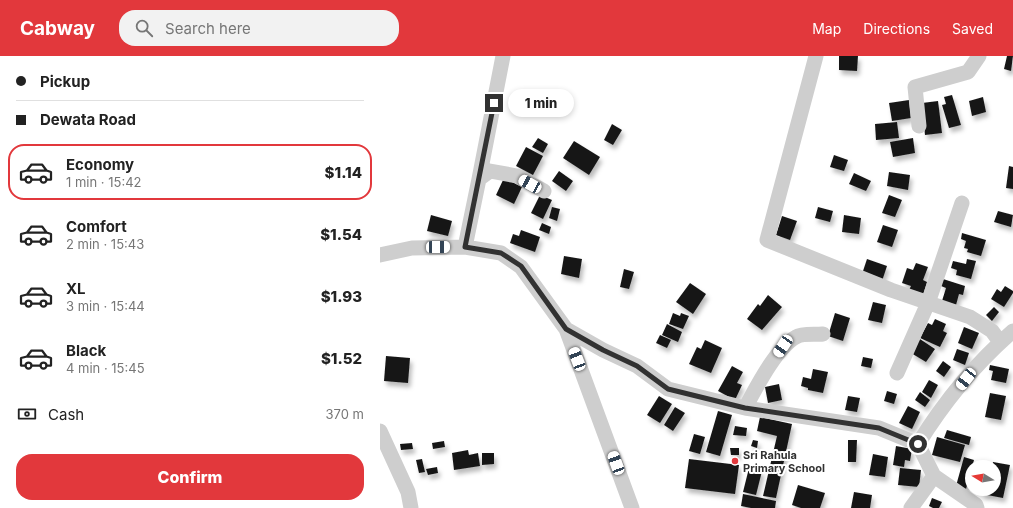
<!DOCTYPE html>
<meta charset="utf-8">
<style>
:root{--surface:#fff;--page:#f2f2f2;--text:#222;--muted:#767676;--line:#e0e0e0;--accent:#e2383c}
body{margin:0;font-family:Inter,sans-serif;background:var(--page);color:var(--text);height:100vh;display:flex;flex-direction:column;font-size:15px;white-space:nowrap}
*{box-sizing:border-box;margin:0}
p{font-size:13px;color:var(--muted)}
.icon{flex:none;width:22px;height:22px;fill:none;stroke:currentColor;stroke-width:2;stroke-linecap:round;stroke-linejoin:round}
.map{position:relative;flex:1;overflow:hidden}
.details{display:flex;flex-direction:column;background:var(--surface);width:380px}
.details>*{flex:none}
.banner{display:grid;align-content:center;height:88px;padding:0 16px;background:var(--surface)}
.needle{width:26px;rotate:281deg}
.fabs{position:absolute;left:585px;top:404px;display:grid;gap:8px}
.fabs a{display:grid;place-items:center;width:36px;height:36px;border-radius:50%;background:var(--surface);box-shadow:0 2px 6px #0003;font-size:20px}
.end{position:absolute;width:18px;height:18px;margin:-9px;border:5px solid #313131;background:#fff;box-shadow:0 0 0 2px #fff}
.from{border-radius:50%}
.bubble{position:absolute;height:28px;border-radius:14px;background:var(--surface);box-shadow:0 2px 6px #0003;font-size:13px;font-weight:800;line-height:28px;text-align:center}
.car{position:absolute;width:12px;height:24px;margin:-12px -6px;border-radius:5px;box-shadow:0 0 3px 1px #0007;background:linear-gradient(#fff 24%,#345 0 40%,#fff 0 76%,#345 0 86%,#fff 0)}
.banner b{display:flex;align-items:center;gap:14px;height:38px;font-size:15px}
.banner b+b{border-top:1px solid var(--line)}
.banner i{width:10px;height:10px;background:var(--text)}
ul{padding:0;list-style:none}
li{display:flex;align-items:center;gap:12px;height:56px;margin:0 8px 6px;padding:0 8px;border:2px solid transparent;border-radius:16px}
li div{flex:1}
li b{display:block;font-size:15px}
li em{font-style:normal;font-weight:800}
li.current{border-color:var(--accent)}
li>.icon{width:36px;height:36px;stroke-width:1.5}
.pay{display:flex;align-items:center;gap:10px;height:44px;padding:0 16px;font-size:15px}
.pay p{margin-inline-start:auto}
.action{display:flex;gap:8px;margin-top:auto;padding:8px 16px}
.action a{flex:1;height:46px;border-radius:16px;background:var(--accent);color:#fff;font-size:16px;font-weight:800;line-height:46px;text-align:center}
header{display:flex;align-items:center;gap:24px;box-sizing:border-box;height:56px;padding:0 20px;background:var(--accent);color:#fff}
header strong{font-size:19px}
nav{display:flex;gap:22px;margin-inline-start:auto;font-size:14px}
.search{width:280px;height:36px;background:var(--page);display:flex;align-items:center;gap:10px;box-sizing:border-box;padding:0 14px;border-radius:16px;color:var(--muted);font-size:15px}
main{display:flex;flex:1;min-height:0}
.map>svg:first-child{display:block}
.building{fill:#181818;filter:url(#shadow)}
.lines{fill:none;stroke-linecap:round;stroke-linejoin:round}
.minor{stroke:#cecece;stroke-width:15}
.route{stroke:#313131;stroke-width:5}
.poi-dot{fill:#e2383c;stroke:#fff;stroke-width:1.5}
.labels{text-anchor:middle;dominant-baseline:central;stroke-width:4;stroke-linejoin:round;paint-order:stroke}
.poi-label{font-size:11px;font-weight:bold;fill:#313131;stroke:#fff;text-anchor:start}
</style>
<header>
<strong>Cabway</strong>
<div class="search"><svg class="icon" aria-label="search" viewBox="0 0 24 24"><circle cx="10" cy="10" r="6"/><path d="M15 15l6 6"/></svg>Search here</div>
<nav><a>Map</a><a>Directions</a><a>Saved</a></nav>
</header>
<main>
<section class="details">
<div class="banner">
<b><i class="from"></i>Pickup</b>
<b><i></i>Dewata Road</b>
</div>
<ul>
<li class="current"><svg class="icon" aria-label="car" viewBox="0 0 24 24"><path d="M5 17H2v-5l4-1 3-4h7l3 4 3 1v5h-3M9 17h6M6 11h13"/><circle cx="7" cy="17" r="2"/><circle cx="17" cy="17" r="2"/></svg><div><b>Economy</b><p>1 min · 15:42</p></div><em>$1.14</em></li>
<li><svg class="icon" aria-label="car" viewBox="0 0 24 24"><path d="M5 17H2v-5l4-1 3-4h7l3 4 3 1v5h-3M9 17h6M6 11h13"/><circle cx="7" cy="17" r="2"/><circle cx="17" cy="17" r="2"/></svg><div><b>Comfort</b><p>2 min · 15:43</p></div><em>$1.54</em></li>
<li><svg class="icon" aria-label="car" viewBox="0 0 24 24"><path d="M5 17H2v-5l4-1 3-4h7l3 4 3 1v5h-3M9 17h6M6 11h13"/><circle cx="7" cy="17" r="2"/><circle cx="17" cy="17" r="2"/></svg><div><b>XL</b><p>3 min · 15:44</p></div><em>$1.93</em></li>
<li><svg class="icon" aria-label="car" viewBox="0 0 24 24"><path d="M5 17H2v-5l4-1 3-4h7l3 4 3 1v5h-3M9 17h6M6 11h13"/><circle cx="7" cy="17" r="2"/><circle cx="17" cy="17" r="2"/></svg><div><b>Black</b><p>4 min · 15:45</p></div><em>$1.52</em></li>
</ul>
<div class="pay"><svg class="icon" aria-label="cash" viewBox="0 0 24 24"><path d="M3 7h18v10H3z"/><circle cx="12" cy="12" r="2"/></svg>Cash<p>370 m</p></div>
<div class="action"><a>Confirm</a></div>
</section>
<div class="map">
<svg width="633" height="452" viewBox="0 0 633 452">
<defs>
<filter id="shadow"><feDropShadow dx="2.5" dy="4.5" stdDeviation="2" flood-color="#0004"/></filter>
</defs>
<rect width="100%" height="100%" fill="#fff"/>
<path class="building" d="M 459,0 L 478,0 L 477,15 L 459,14 Z
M 627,0 L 633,0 L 631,15 L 624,13 Z
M 572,39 L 581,69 L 569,72 L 562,49 L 566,48 L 564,41 Z
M 603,41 L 606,56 L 592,60 L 589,45 Z
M 529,44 L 531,62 L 512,65 L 509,47 Z
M 558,45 L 562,77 L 545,79 L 542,47 Z
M 517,66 L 519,82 L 496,84 L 495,68 Z
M 232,68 L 242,74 L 233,89 L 224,84 Z
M 158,82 L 168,88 L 163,97 L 152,91 Z
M 533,82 L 535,97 L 513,101 L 510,86 Z
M 194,85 L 220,101 L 209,119 L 183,102 Z
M 146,91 L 163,100 L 153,119 L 136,110 Z
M 454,99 L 468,104 L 464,115 L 450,111 Z
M 629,110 L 633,111 L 633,133 L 626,132 Z
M 179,115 L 193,125 L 186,135 L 172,125 Z
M 509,116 L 530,119 L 528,134 L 507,130 Z
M 474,117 L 491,125 L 486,135 L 469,128 Z
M 124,122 L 142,131 L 134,148 L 116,139 Z
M 160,139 L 172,144 L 163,163 L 151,157 Z
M 509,139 L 522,144 L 515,161 L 502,157 Z
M 172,151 L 180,153 L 177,165 L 169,162 Z
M 438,151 L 453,155 L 450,166 L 435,162 Z
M 618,155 L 633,159 L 631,171 L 614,166 Z
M 51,159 L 72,165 L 68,180 L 47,175 Z
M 464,159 L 481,162 L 479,178 L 462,176 Z
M 402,160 L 417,165 L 410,184 L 396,179 Z
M 162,167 L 171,171 L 169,178 L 159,174 Z
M 503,169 L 518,174 L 512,191 L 497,186 Z
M 141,174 L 160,181 L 155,196 L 130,187 L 133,178 L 139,180 Z
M 582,177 L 606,184 L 601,200 L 587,196 L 588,193 L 584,192 L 586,185 L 581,183 Z
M 184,200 L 202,203 L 199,222 L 181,218 Z
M 487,203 L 507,210 L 502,225 L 482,218 Z
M 587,203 L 596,205 L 591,223 L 576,219 L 577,214 L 571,212 L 573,205 L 586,208 Z
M 536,207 L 548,211 L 543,224 L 547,226 L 543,239 L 529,234 L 531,230 L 522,227 L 527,212 L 533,214 Z
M 244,213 L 254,216 L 249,233 L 240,231 Z
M 563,223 L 585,230 L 583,239 L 579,238 L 576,249 L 562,245 L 566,232 L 561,230 Z
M 310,227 L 326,238 L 313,258 L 296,246 Z
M 625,230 L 633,235 L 633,237 L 624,251 L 611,243 L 617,233 L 621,236 Z
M 388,239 L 402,251 L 382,274 L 367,263 L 378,248 L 380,250 Z
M 493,246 L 506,249 L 502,267 L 488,264 Z
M 614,251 L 619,256 L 612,265 L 606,259 Z
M 293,257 L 300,260 L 301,257 L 309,260 L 303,273 L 289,268 Z
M 455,257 L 470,262 L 463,285 L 448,280 Z
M 555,263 L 566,268 L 563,275 L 567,277 L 560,291 L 540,282 L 548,267 L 552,269 Z
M 287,268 L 302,276 L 298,286 L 282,279 Z
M 584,271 L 599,277 L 592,293 L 578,287 Z
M 280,279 L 291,284 L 287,292 L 276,287 Z
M 540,283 L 555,293 L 546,306 L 531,297 Z
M 325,284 L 342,292 L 331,317 L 309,308 L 317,291 L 321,293 Z
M 577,293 L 589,297 L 585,309 L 573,304 Z
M 6,300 L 30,302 L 28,327 L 4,325 Z
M 483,301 L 493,303 L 491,312 L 481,310 Z
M 563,305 L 571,311 L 564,321 L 556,315 Z
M 610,309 L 629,313 L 626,327 L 611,324 L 613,315 L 609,314 Z
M 352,310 L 363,316 L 357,327 L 362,329 L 355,344 L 338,335 Z
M 433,313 L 448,316 L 443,337 L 428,334 L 428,332 L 421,330 L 423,321 L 431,323 Z
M 549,324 L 558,329 L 551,342 L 542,336 Z
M 399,328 L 402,344 L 388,347 L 385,331 Z
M 507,335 L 517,338 L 514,348 L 504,345 Z
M 540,336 L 550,344 L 545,351 L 535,344 Z
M 610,337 L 626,340 L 621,364 L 605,361 Z
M 279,340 L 292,348 L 280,367 L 267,359 Z
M 468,340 L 480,342 L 477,356 L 465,354 Z
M 528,350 L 540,356 L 532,373 L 519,367 Z
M 295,351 L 305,357 L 293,375 L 284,369 Z
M 338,355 L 352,359 L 340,400 L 326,396 Z
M 380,361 L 412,368 L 396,442 L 383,440 L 397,380 L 377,375 Z
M 355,370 L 367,372 L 366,380 L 353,379 Z
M 567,374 L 591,381 L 589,389 L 564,382 Z
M 314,378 L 325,381 L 320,398 L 309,395 Z
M 557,381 L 585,389 L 580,406 L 552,399 Z
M 373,384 L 378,385 L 377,392 L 371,390 Z
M 468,384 L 477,384 L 476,406 L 468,406 Z
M 64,385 L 65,391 L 53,393 L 52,387 Z
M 32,387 L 33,393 L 21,394 L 20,388 Z
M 516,390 L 532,393 L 530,405 L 525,404 L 524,411 L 513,409 Z
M 350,392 L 359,392 L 359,399 L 351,399 Z
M 88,394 L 89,399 L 98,397 L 100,410 L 74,414 L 72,397 Z
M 102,397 L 114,397 L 114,408 L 102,409 Z
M 493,398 L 508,401 L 505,421 L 489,419 Z
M 584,401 L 594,404 L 586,433 L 576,430 Z
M 42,403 L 45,416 L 39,417 L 36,404 Z
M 309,403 L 359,409 L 355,438 L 305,432 Z
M 613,406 L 630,409 L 623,442 L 602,438 L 603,433 L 614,433 L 614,411 L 612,411 Z
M 57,411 L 58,417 L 48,419 L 46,413 Z
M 369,412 L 382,415 L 376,439 L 363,436 Z
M 520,412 L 541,414 L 539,431 L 518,429 Z
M 418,429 L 445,437 L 440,452 L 421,452 L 412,449 Z
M 474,436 L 492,439 L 490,452 L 471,452 Z
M 363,438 L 396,445 L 395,452 L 371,452 L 361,450 Z
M 552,442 L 562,446 L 559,452 L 553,452 L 549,450 Z"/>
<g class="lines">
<path class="minor" d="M 436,0 L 387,184 L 511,234 L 590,261 L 612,275 L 620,286
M 539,70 L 535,31 L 588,16 L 599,0
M 99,123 L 110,115 L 137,120 L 164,135
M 85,191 L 99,123 L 123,0
M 0,199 L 32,192 L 85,191 L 121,197 L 141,211 L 186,273 L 252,452
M 186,273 L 223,294 L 257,310 L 288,333 L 365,352 L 499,372 L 538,388
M 517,317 L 548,247 L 582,147
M 365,352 C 376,332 396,292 416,281 C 422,277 435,279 443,278
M 0,375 L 28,436 L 31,452
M 538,388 C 564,346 596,307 633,275
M 538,388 L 554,420 L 596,449 L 597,452
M 531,452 L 554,420"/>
</g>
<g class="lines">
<path class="route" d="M 114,47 L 85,191 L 121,197 L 141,210 L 186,273 L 223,294 L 257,310 L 288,333 L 365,352 L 499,372 L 538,388"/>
</g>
<circle class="poi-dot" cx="355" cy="405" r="4"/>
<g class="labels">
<g class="poi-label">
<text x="363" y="399">Sri Rahula<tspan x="363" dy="13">Primary School</tspan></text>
</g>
</g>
</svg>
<div class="fabs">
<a><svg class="needle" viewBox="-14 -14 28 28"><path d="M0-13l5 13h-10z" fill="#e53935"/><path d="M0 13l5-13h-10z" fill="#767676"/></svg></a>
</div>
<i class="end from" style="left:538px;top:388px"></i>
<i class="end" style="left:114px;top:47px"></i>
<div class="bubble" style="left:128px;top:33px;width:66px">1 min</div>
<i class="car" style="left:150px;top:128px;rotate:299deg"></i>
<i class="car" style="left:58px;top:191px;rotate:89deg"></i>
<i class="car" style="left:403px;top:290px;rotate:214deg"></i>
<i class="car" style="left:197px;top:303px;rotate:339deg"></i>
<i class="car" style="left:586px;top:323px;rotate:218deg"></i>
<i class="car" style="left:236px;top:407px;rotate:340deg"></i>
</div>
</main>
